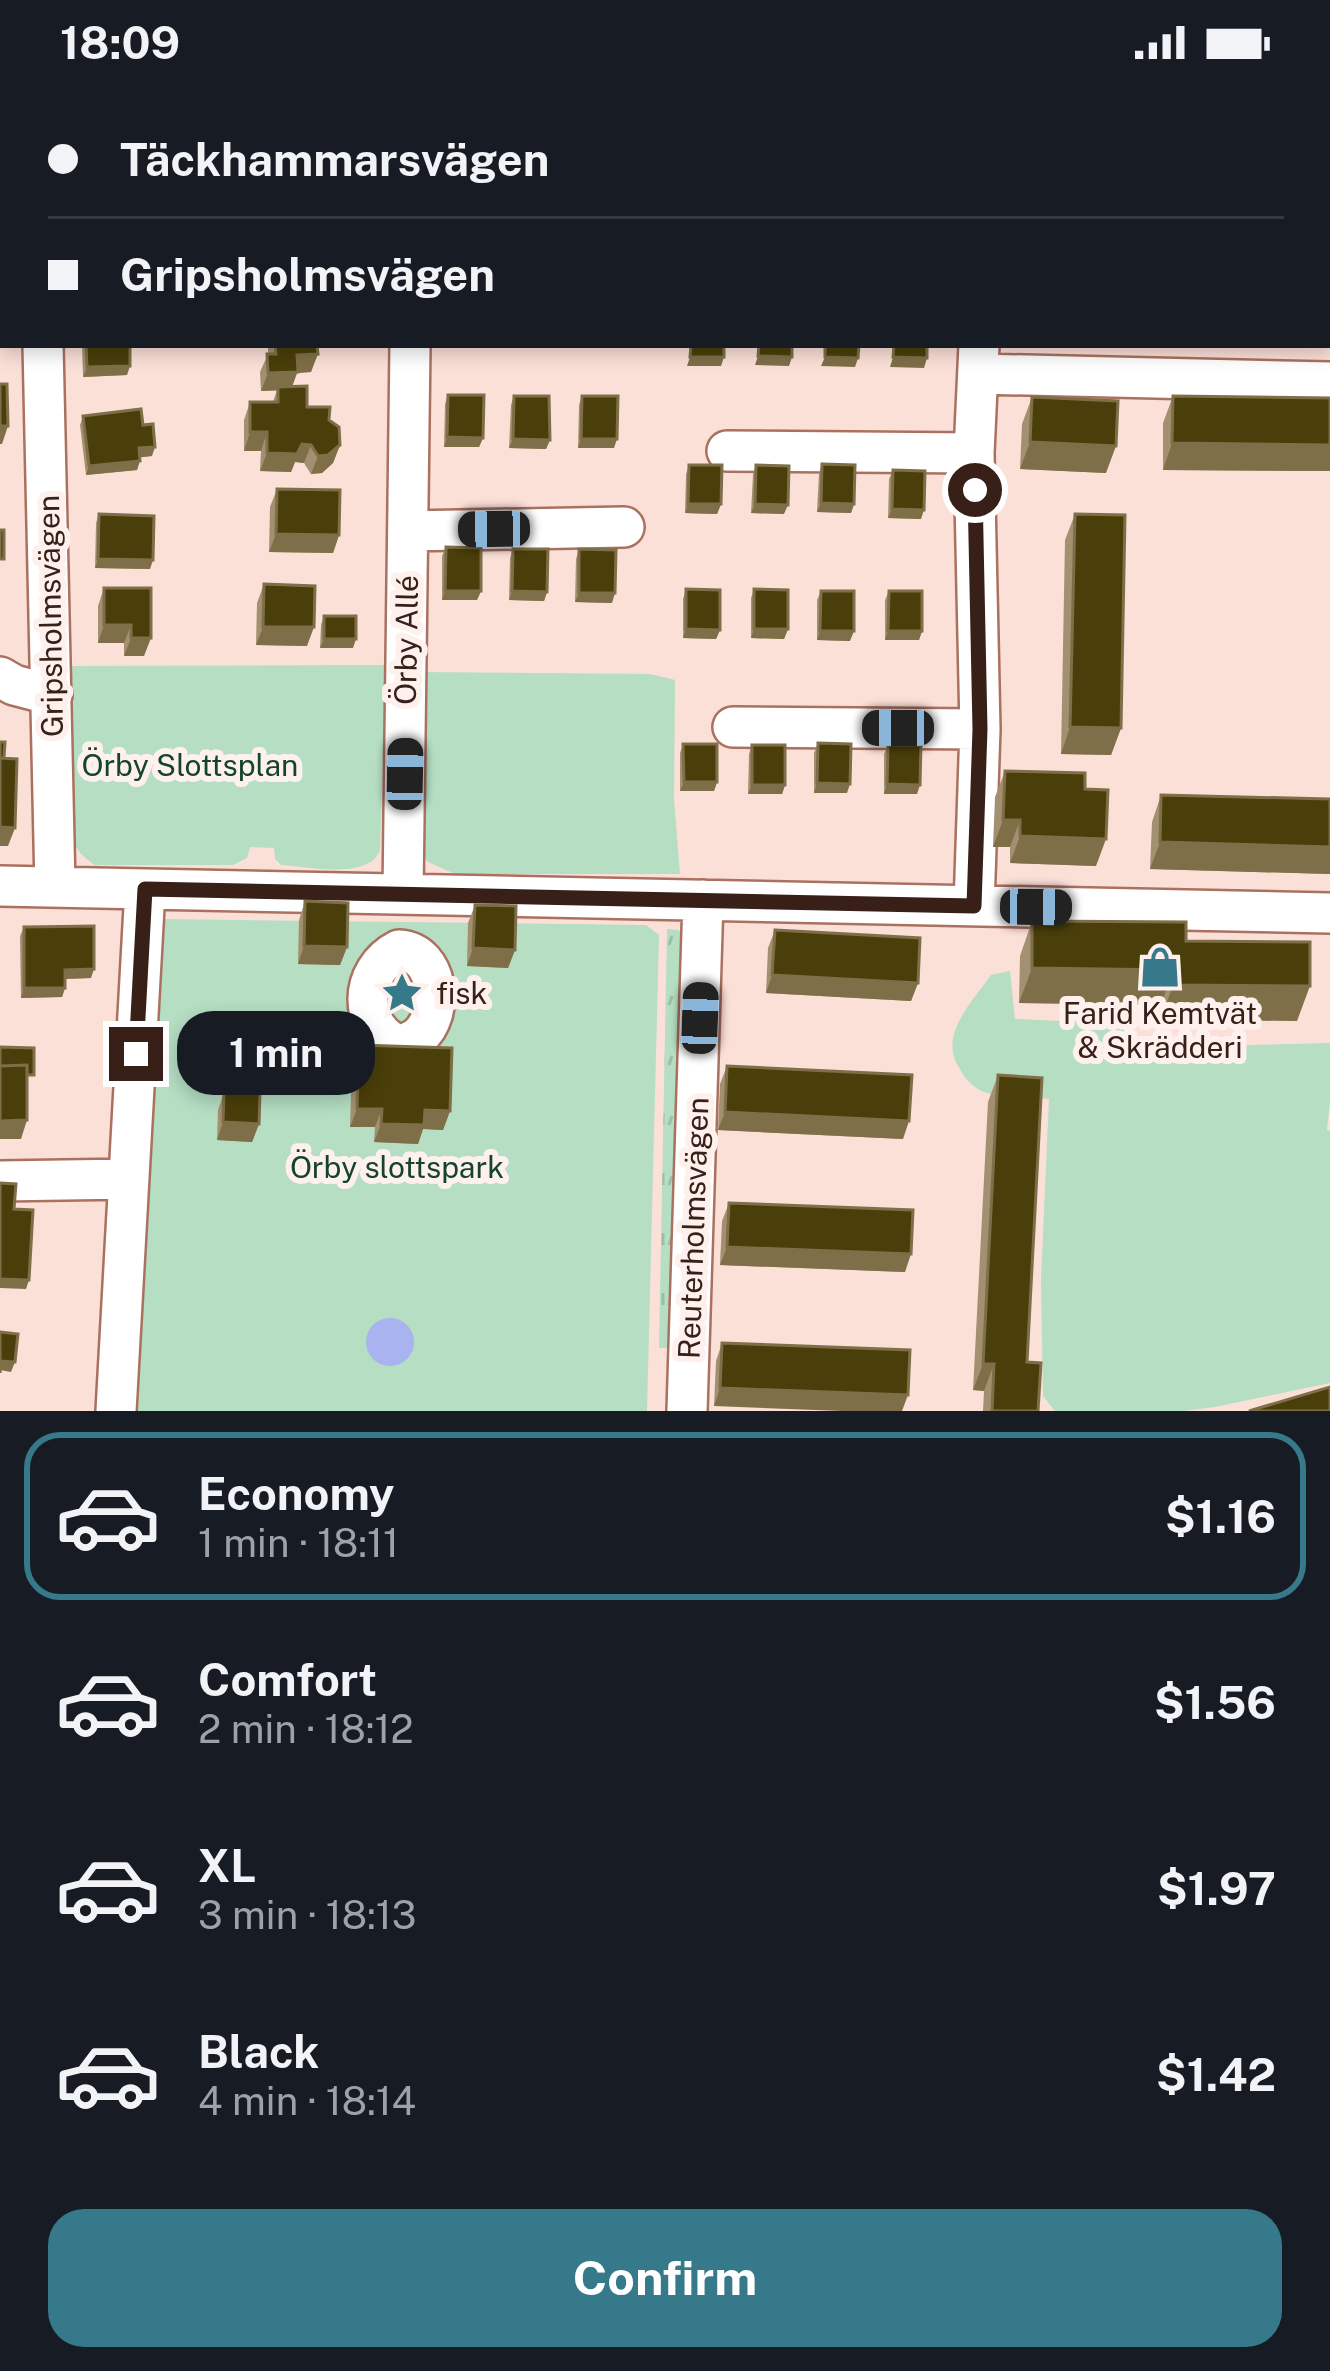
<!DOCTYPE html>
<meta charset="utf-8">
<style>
:root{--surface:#171b24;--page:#20242c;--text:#f1f3f6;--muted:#9ea1a6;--line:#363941;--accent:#36798a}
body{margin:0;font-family:"Public Sans",sans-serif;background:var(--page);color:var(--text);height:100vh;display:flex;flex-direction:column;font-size:45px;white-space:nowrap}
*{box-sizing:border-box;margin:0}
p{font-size:39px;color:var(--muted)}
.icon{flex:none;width:66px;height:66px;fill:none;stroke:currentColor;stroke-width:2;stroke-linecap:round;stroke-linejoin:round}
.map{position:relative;height:1327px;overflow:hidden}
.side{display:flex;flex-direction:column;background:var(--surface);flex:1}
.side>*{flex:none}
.guide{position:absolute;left:0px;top:0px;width:1332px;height:264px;box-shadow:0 6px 18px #0003;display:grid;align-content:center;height:264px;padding:0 48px;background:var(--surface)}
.end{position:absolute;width:54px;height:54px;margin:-27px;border:15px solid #382019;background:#fff;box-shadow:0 0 0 6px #fff}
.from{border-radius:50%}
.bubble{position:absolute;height:84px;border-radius:36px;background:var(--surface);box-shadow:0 6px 18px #0003;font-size:39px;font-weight:700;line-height:84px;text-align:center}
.car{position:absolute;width:36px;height:72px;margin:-36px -18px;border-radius:15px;box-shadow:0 0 9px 3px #0007;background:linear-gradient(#222 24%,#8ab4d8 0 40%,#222 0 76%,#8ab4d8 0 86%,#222 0)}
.guide b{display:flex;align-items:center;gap:42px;height:114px;font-size:45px}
.guide b+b{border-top:3px solid var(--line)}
.guide i{width:30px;height:30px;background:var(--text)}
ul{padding:21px 0 0;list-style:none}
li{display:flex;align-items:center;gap:36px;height:168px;margin:0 24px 18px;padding:0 24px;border:6px solid transparent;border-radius:36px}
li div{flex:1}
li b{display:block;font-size:45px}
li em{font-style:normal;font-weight:700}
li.active{border-color:var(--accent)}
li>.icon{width:108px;height:108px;stroke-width:1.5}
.button{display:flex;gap:24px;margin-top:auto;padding:24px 48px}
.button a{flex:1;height:138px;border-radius:36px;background:var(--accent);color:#fff;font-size:48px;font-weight:700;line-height:138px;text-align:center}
.status{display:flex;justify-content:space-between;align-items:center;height:84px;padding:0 60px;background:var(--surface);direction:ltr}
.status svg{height:33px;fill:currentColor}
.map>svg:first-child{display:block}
.grass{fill:url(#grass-tufts)}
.park{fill:#b5dec3}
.water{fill:#a8b3ef}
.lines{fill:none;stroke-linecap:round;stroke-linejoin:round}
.minor-casing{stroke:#ab7160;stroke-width:44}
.minor{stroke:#fff;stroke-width:39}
.wall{fill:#a29071}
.shaded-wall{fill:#7f6f48}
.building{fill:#4a3f0a;stroke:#7f6f48;stroke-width:3}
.route{stroke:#382019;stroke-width:15}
.labels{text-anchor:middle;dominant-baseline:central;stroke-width:12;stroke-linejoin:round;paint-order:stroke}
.street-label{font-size:30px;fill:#382019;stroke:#fef1ed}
.park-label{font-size:30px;fill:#14452b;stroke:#fef1ed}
.poi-label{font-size:30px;fill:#382019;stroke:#fef1ed;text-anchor:start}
</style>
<div class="status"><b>18:09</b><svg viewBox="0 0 49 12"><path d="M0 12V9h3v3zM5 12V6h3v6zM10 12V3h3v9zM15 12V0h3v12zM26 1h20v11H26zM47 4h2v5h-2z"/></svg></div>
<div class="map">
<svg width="1330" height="1327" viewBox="0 0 1330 1327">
<defs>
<pattern id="grass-tufts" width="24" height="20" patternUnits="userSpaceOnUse" patternTransform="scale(3)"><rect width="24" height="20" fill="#b5dec3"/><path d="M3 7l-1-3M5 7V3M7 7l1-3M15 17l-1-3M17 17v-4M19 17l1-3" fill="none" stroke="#9cbea7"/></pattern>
</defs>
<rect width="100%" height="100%" fill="#fbe0d8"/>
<path class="grass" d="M 667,845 L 679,846 L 684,857 L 675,1264 L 659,1264 Z"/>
<path class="park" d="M 386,581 L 380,766 C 370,796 308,783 281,781 L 275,775 L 274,764 L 250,763 L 247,774 L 233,781 L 94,781 L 81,770 L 73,759 L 68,582 Z
M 417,588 L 650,590 L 675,596 L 674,715 L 680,790 L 455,790 L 428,778 L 420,768 Z
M 157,835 L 646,841 L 659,851 L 647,1327 L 131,1327 Z
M 1010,887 L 1015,935 L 1128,940 L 1130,964 L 1330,959 L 1330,1016 L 1327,1046 L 1330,1047 L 1330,1299 L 1215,1323 L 1183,1327 L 1055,1327 L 1043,1312 L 1041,1195 L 1049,1015 C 1029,1012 1003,1015 984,1008 C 970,1002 965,994 958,982 C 939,950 973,917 991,891 Z"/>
<path class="water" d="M366 1258a24 24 0 1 1 48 0a24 24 0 1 1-48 0Z"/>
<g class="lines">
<g class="minor-casing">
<path id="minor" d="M 36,0 L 36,3
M 655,0 L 665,3
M 413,3 L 413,0
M 43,261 L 55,803
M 978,290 L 1330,298
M 727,367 L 974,369
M 408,447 L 624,443
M 0,593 L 14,601 L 52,611
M 733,643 L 980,645
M 0,802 L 1330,829
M 403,810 L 410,261
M 974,822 L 980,645 L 974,369 L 979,261
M 399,866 C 439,868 446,930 418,953 C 414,956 404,960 400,962 C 356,944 359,886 399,866 Z
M 0,1097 L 129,1095
M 116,1327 L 145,805
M 687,1327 L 703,816"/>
</g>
<use href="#minor" class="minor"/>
</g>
<path class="wall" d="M 927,0 L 983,0 L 982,3 L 926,3 Z
M 82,261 L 130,261 L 127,291 L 83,293 Z
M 268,261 L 317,261 L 311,288 L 297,289 L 292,302 L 307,323 L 329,336 L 340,361 L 333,379 L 322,389 L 311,390 L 304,379 L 295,378 L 291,388 L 260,387 L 261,367 L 244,367 L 244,336 L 250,318 L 273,318 L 277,306 L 261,307 L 260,288 L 268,270 Z
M 448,311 L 483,354 L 479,363 L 444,363 L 445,320 Z
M 514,312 L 550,356 L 546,365 L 509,364 L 511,321 Z
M 582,312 L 614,364 L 578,364 L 579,321 Z
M 1173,312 L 1330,314 L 1330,387 L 1163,386 L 1163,339 Z
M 1032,313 L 1106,389 L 1020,385 L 1022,340 Z
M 83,332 L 143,341 L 152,372 L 140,373 L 137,386 L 86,391 L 80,341 Z
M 822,380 L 854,420 L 851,429 L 817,428 L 819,389 Z
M 689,381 L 721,420 L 717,430 L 685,429 L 686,390 Z
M 756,381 L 784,430 L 751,429 L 753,390 Z
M 893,386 L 921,435 L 888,434 L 889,395 Z
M 277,405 L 339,451 L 333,469 L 269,468 L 270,423 Z
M 99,430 L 150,485 L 95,484 L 96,439 Z
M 1075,430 L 1121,644 L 1111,671 L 1061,670 L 1065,456 Z
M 446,463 L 481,507 L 477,516 L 442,516 L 442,472 Z
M 513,465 L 547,508 L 544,517 L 509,516 L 510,474 Z
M 579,465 L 612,519 L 575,518 L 576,475 Z
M 264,500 L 307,562 L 256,561 L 257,519 Z
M 104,504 L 151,504 L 144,572 L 124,572 L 124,559 L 98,559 L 98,522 Z
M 686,505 L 720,546 L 716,555 L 683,554 L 683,515 Z
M 754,505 L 788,545 L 784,555 L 751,554 L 751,514 Z
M 821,507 L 850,557 L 817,556 L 817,516 Z
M 889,507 L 922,547 L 919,556 L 885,556 L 885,516 Z
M 324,532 L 353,564 L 320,564 L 321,541 Z
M 818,659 L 847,709 L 814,709 L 814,669 Z
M 683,660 L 717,698 L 714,707 L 680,707 L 680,669 Z
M 752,661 L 785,701 L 782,710 L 748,710 L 749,670 Z
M 888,661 L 917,710 L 884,710 L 884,670 Z
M 1005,687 L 1085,705 L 1096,782 L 1010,779 L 1010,763 L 993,763 L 995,713 Z
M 1161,711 L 1330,715 L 1330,790 L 1150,785 L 1152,738 Z
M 305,817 L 347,863 L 340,881 L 298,880 L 299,836 Z
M 475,821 L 515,866 L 508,884 L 467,882 L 468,839 Z
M 1032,837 L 1186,857 L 1297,937 L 1161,935 L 1161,921 L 1019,919 L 1020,872 Z
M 24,843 L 91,894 L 65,895 L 65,904 L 62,913 L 21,914 L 20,852 Z
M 775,846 L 918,899 L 911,917 L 766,909 L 768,864 Z
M 359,961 L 450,1027 L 443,1046 L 423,1045 L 418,1060 L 374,1058 L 375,1043 L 350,1043 L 352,979 Z
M 727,982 L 903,1055 L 718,1046 L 720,1000 Z
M 998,991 L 1027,1278 L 1038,1327 L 983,1327 L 984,1307 L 973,1306 L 988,1018 Z
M 224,1008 L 259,1040 L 252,1058 L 217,1056 L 218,1026 Z
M 729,1119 L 905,1188 L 720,1181 L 722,1137 Z
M 722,1259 L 910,1266 L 714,1322 L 716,1277 Z"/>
<path class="shaded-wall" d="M 89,0 L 134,0 L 133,3 L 88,3 Z
M 1329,238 L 1330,264 L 1169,261 L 1329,261 Z
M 318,270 L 311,288 L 297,289 L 291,306 L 261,307 L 268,289 L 297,271 Z
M 758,272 L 792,273 L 789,282 L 755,281 Z
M 690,273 L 724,273 L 721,282 L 687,282 Z
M 825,273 L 858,274 L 855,283 L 821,282 Z
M 893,273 L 927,274 L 924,284 L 890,283 Z
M 130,282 L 127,291 L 83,293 L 87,283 Z
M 0,342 L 8,342 L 2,360 L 0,360 Z
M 250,348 L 267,348 L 261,367 L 244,367 Z
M 447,353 L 483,354 L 479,363 L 444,363 Z
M 513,355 L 550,356 L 546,365 L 509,364 Z
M 581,355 L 617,355 L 614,364 L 578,364 Z
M 1030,358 L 1116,362 L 1106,389 L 1020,385 Z
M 1172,359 L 1330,361 L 1330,387 L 1163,386 Z
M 302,360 L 311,361 L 304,379 L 295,378 L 291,388 L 260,387 L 267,369 Z
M 340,361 L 333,379 L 322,389 L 311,390 L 318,372 Z
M 155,363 L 152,372 L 135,374 L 139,364 Z
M 140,377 L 137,386 L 86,391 L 89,382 Z
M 821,419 L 854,420 L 851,429 L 817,428 Z
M 688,420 L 721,420 L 717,430 L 685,429 Z
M 755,420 L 788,421 L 784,430 L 751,429 Z
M 892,425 L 924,426 L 921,435 L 888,434 Z
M 276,450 L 339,451 L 333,469 L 269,468 Z
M 98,475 L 153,476 L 150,485 L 95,484 Z
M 445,507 L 481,507 L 477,516 L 442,516 Z
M 512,507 L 547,508 L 544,517 L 509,516 Z
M 579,509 L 615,509 L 612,519 L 575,518 Z
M 104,541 L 131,541 L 124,559 L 98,559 Z
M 263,543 L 314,543 L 307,562 L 256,561 Z
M 686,545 L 720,546 L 716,555 L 683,554 Z
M 754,545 L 788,545 L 784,555 L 751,554 Z
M 820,547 L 854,547 L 850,557 L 817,556 Z
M 888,547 L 922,547 L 919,556 L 885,556 Z
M 131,554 L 151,554 L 144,572 L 124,572 Z
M 324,555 L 356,555 L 353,564 L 320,564 Z
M 1070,643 L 1121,644 L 1111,671 L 1061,670 Z
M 684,698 L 717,698 L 714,707 L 680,707 Z
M 817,699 L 850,700 L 847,709 L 814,709 Z
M 887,700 L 920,701 L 917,710 L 884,710 Z
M 752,701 L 785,701 L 782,710 L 748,710 Z
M 1003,736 L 1020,736 L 1010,763 L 993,763 Z
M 0,743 L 15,744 L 8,762 L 0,762 Z
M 1020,752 L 1106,755 L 1096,782 L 1010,779 Z
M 1160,758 L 1330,763 L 1330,790 L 1150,785 Z
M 304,862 L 347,863 L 340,881 L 298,880 Z
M 473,864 L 515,866 L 508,884 L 467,882 Z
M 1032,884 L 1173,886 L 1161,921 L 1019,919 Z
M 94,885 L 91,894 L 62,895 L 65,886 Z
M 772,891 L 918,899 L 911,917 L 766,909 Z
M 1173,901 L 1310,902 L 1297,937 L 1161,935 Z
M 24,904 L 65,904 L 62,913 L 21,914 Z
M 357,1025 L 382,1025 L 375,1043 L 350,1043 Z
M 425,1026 L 450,1027 L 443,1046 L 423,1045 L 418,1060 L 374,1058 L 381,1040 Z
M 725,1028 L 909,1037 L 903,1055 L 718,1046 Z
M 27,1036 L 21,1055 L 0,1055 L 0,1037 Z
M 223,1038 L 259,1040 L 252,1058 L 217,1056 Z
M 727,1163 L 911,1170 L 905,1188 L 720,1181 Z
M 0,1195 L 29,1196 L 26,1205 L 0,1204 Z
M 1,1277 L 15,1278 L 11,1288 L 0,1286 Z
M 983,1280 L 994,1280 L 984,1307 L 973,1306 Z
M 720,1304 L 908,1311 L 902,1327 L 842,1327 L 714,1322 Z"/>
<path class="building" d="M 947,0 L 983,0 L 982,3 L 957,3 Z
M 1329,187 L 1330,187 L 1330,238 L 1329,238 Z
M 86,261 L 130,261 L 130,282 L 87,283 Z
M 275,261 L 317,261 L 318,270 L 297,271 L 298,288 L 268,289 L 267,270 L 276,270 Z
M 691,261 L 724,261 L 724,273 L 690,273 Z
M 759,261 L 792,261 L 792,273 L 758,272 Z
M 825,261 L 859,261 L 858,274 L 825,273 Z
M 894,261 L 927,261 L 927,274 L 893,273 Z
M 0,300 L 7,300 L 8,342 L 0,342 Z
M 307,302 L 307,323 L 330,323 L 329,336 L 339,343 L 340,361 L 328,371 L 318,372 L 311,361 L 302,360 L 297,370 L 267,369 L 267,348 L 250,348 L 250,318 L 278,318 L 278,303 Z
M 448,311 L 484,311 L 483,354 L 447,353 Z
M 514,312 L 549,312 L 550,356 L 513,355 Z
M 582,312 L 618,312 L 617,355 L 581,355 Z
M 1173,312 L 1330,314 L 1330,361 L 1172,359 Z
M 1032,313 L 1118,317 L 1116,362 L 1030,358 Z
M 141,325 L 143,341 L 153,340 L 155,363 L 139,364 L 140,377 L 89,382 L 83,332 Z
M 822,380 L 855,381 L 854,420 L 821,419 Z
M 689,381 L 722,381 L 721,420 L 688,420 Z
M 756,381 L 789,382 L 788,421 L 755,420 Z
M 893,386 L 925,387 L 924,426 L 892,425 Z
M 277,405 L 340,406 L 339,451 L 276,450 Z
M 99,430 L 154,432 L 153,476 L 98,475 Z
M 1075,430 L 1125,431 L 1121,644 L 1070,643 Z
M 0,446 L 4,446 L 4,475 L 0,475 Z
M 446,463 L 481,464 L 481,507 L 445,507 Z
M 513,465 L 548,465 L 547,508 L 512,507 Z
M 579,465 L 616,466 L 615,509 L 579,509 Z
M 264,500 L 315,502 L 314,543 L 263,543 Z
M 104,504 L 151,504 L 151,554 L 131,554 L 131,541 L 104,541 Z
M 686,505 L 720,506 L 720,546 L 686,545 Z
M 754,505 L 788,506 L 788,545 L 754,545 Z
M 821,507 L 854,507 L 854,547 L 820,547 Z
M 889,507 L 922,507 L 922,547 L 888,547 Z
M 324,532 L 356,532 L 356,555 L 324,555 Z
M 0,658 L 5,658 L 4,674 L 0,674 Z
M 818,659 L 851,660 L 850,700 L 817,699 Z
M 683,660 L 717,660 L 717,698 L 684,698 Z
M 752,661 L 785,661 L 785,701 L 752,701 Z
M 888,661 L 921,661 L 920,701 L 887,700 Z
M 0,674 L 17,675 L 15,744 L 0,743 Z
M 1005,687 L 1085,689 L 1085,705 L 1108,706 L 1106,755 L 1020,752 L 1020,736 L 1003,736 Z
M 1161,711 L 1330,715 L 1330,763 L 1160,758 Z
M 305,817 L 348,819 L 347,863 L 304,862 Z
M 475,821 L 516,822 L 515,866 L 473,864 Z
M 1032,837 L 1186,838 L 1186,857 L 1310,858 L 1310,902 L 1173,901 L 1173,886 L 1032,884 Z
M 94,842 L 94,885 L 65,886 L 65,904 L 24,904 L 24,843 Z
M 775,846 L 920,854 L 918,899 L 772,891 Z
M 359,961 L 452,964 L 450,1027 L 425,1026 L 424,1041 L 381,1040 L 382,1025 L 357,1025 Z
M 0,963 L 34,964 L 34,991 L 27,991 L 27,981 L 0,982 Z
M 27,981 L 27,1036 L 0,1037 L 0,982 Z
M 727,982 L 912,991 L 909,1037 L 725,1028 Z
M 998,991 L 1042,994 L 1027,1278 L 1041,1279 L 1038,1327 L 992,1327 L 994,1280 L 983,1280 Z
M 224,1008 L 260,1009 L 259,1040 L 223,1038 Z
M 0,1099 L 16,1100 L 14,1125 L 33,1126 L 29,1196 L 0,1195 Z
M 729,1119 L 913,1126 L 911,1170 L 727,1163 Z
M 0,1248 L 18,1250 L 15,1278 L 1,1277 L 0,1289 Z
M 722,1259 L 910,1266 L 908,1311 L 720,1304 Z
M 1330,1303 L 1330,1327 L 1249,1327 Z"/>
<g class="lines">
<path class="route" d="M 136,970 L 145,805 L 974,822 L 980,645 L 975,406"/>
</g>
<defs>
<g id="shop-bare" transform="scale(3.24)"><path d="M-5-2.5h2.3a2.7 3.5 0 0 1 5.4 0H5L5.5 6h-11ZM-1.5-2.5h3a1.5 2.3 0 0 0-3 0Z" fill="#36798a" stroke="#fef1ed" stroke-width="2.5" paint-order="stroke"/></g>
<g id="sight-bare" transform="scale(3.24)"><path d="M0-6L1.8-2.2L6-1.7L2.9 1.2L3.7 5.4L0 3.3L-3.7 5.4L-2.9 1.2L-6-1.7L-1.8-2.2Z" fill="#36798a" stroke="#fef1ed" stroke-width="2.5" paint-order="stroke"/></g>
</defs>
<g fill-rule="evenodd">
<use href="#shop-bare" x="1160" y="883"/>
<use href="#sight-bare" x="402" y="909"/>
</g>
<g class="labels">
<g class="street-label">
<text transform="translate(50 532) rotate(-91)">Gripsholmsvägen</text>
<text transform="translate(406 556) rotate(-89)">Örby Allé</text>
<text transform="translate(693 1144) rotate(-88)">Reuterholmsvägen</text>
</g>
<g class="park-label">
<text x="190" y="681">Örby Slottsplan</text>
<text x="397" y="1083">Örby slottspark</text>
</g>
<g class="poi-label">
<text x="436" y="909">fisk</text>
<text x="1160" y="929" text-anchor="middle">Farid Kemtvät<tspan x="1160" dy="34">&amp; Skrädderi</tspan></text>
</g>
</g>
</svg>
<i class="end from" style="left:975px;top:406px"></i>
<i class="end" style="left:136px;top:970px"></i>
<div class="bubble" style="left:177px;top:927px;width:198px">1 min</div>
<i class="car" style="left:494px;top:445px;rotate:269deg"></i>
<i class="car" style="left:898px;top:644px;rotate:270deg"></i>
<i class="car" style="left:405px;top:690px;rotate:1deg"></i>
<i class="car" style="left:1036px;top:823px;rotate:91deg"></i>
<i class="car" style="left:700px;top:934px;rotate:2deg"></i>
<div class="guide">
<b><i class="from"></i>Täckhammarsvägen</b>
<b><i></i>Gripsholmsvägen</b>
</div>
</div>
<section class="side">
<ul>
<li class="active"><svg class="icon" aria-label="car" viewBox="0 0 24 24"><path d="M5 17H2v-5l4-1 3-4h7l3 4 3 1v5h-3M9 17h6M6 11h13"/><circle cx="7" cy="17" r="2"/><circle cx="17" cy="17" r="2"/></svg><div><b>Economy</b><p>1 min · 18:11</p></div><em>$1.16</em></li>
<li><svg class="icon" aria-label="car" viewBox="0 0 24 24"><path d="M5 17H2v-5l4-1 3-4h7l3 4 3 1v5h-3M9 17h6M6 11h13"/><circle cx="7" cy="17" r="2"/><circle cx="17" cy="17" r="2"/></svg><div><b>Comfort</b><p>2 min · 18:12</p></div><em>$1.56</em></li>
<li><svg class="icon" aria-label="car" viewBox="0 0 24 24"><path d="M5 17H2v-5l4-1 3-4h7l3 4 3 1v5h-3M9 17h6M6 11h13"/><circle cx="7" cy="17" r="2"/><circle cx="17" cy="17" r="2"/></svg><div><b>XL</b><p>3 min · 18:13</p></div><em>$1.97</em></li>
<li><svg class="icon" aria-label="car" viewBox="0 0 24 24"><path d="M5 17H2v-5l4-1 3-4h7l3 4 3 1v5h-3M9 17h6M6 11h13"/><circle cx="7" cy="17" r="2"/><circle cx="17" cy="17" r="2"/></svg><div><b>Black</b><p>4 min · 18:14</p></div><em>$1.42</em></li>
</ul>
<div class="button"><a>Confirm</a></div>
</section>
